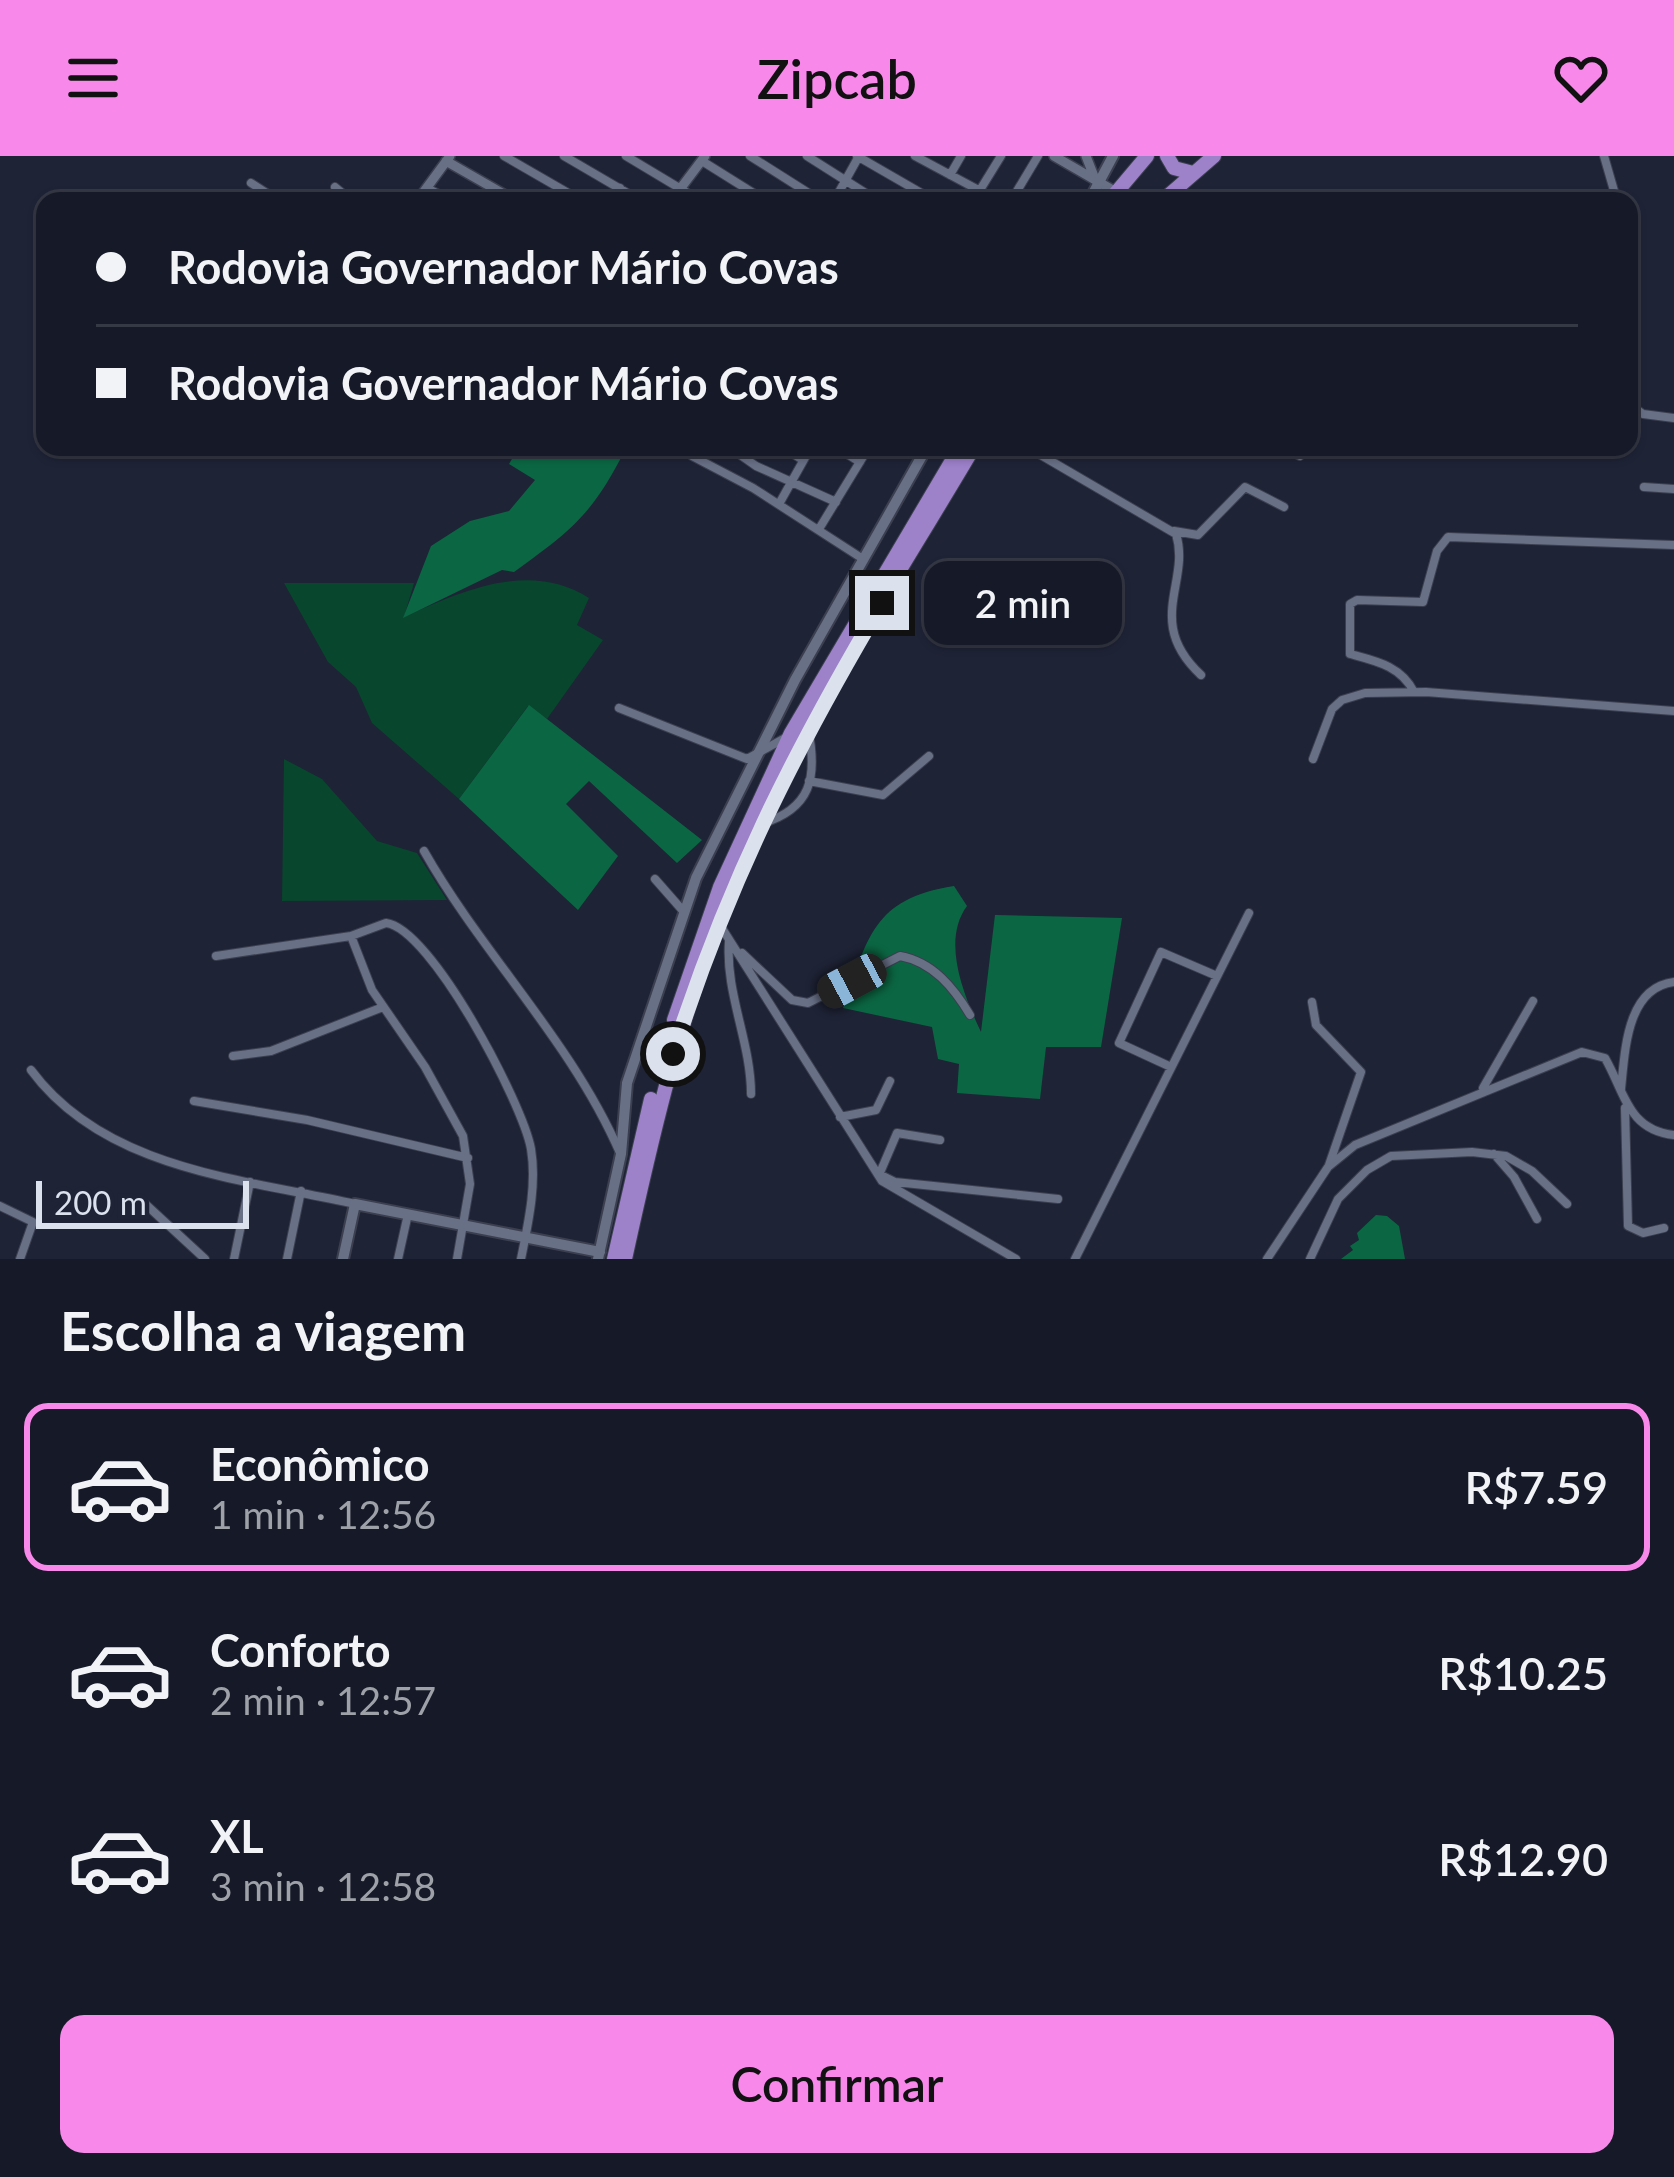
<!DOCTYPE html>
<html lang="pt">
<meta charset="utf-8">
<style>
:root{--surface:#161a28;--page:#1f2330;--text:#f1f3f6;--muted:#9ea1a8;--line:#353845;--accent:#f888ea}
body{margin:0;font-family:Lato,sans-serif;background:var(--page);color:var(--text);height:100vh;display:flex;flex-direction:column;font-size:45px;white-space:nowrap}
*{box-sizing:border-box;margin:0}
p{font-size:39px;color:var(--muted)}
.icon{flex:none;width:66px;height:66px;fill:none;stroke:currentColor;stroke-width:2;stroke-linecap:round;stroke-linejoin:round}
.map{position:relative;height:1103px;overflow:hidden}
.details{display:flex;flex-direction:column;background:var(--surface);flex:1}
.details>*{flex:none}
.banner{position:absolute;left:36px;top:36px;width:1602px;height:264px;border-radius:24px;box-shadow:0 3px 9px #0004,0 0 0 3px var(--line);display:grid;align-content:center;height:264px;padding:0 60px;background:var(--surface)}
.scale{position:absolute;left:36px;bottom:30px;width:213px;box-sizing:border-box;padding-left:12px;border:6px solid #dce1ee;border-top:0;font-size:33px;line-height:42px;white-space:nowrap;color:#dce1ee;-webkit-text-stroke:9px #1e2336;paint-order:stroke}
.end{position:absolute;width:54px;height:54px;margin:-27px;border:15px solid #dce1ee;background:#111;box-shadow:0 0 0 6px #111}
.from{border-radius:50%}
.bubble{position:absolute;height:84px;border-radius:24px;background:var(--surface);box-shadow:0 3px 9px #0004,0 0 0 3px var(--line);font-size:39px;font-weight:600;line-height:84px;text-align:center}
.car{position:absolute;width:36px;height:72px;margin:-36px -18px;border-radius:15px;box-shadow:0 0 9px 3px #0007;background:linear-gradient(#222 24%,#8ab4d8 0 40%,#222 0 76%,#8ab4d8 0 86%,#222 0)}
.banner b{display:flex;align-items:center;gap:42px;height:114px;font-size:45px}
.banner b+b{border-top:3px solid var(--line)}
.banner i{width:30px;height:30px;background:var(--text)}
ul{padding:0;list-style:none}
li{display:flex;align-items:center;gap:36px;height:168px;margin:0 24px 18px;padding:0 36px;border:6px solid transparent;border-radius:24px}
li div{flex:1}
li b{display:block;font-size:45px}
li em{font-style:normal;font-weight:600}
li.active{border-color:var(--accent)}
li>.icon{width:108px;height:108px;stroke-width:1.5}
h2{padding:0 60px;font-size:54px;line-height:144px}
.button{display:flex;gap:24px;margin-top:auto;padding:24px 60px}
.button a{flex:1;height:138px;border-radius:24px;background:var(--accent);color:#111;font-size:48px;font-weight:600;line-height:138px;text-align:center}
header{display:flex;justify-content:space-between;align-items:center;height:156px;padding:0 60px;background:var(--accent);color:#111;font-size:54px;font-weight:600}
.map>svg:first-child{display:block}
.green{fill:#08462d}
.forest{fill:#0b6743}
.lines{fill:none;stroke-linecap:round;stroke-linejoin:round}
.minor-casing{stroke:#3b3f4f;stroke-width:10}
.tertiary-casing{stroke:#3b3f4f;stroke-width:12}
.secondary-casing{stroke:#3b3f4f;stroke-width:14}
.trunk-casing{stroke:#3b3f4f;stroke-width:16}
.minor{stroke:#687086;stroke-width:8}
.tertiary{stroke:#687086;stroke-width:9}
.secondary{stroke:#687086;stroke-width:10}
.trunk{stroke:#9d81c9;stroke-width:14}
.route{stroke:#dce1ee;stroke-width:15}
</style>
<header><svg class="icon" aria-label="menu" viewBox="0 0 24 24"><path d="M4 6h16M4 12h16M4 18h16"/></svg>Zipcab<svg class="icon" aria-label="heart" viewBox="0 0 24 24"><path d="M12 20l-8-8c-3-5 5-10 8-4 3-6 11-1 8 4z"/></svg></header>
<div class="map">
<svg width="1674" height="1103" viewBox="0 0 1674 1103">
<rect width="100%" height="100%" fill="#1e2336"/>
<path class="green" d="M 284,427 L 414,427 L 404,461 C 462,435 529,404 589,442 L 577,469 L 603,484 L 547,563 L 528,550 L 459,643 L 372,567 L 356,531 L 328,506 Z
M 284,603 L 322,623 L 377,685 L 417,697 L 447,744 L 282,745 Z"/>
<path class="forest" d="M 519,291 L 626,292 C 593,358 572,374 514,416 L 502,414 L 403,462 L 431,390 L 470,365 L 509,355 L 535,324 L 509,308 Z
M 529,549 L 547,563 L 702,684 L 677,707 L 589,625 L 566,648 L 618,700 L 578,754 L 459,643 Z
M 954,730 L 967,750 C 941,785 964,840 981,876 L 995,759 L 1122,762 L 1101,891 L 1046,891 L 1040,943 L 957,937 L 959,908 L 938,903 L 932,871 L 843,852 C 868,782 872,743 954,730 Z
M 1376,1059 L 1387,1060 L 1399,1070 L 1405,1103 L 1341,1103 L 1353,1094 L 1350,1090 L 1359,1084 L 1357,1077 Z"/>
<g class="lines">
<g class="minor-casing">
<path id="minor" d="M 504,0 L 582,45
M 564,0 L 641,45
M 626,0 L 701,45
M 750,0 L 821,45
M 807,0 L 878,45
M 857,0 L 935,45
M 915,0 L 999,45
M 1604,0 L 1617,45
M 702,5 L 766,45
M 950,19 L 961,0
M 251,27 L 279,45
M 335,31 L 352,45
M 427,32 L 452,45
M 980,34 L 1001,0
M 612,45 L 620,32
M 834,45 L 859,0
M 1011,45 L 1038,0
M 1629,84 L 1629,202
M 1629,248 L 1643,258 L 1674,262
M 689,291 L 692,300 L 753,332 L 863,403
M 729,291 L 756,310 L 836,346
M 782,291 L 803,304
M 836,291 L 860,306
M 1027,291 L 1176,378 C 1191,426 1144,466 1201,519
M 1283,291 L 1300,300
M 1644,331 L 1674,333
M 779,348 L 811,291
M 819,373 L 869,291
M 1174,375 L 1198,379 L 1245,331 L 1284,351
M 1414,536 C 1401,510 1376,505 1350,498 L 1350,448 L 1357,444 L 1423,446 L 1437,395 L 1448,381 L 1674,389
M 619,552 L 747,603 L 785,582
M 1313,603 L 1332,553 L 1342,544 L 1365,537 L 1426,536 L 1674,555
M 809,625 L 883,639 L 929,600
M 761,668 C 811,653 818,622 808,573
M 424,695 C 483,799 572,886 620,997
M 655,723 L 684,756
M 718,766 L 882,1025 L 1016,1103
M 351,780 L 372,834 L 425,911 L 463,980 L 470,1028 L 457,1103
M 729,785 C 725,837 751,886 751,938
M 742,797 L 792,844 L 808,847 L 900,800 C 933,806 954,832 970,859
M 216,800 L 351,780 L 386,767 C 431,772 523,948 531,993 C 537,1029 528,1068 521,1103
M 1312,846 L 1316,869 L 1361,916 L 1329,1009
M 233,900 L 271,895 L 383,851
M 1171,911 L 1119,887 L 1161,796 L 1217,820
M 31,914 C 105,1014 244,1023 355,1048
M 1483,932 L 1533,845
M 1621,933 C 1625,896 1626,832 1674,826
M 194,945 L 307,964 L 468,1002
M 1625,952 L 1628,1070 L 1643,1077 L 1664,1072
M 840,961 L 876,954 L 890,925
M 1494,998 L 1514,1021 L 1537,1063
M 879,1019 L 897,977 L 940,984
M 881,1019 L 895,1026 L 1058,1043
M 141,1044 L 205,1103
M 0,1050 L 33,1066 L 20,1103
M 234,1103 L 250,1026
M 287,1103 L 301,1035
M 398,1103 L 408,1058
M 1075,1103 L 1249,757
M 1267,1103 L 1328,1011 L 1355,989 L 1582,896 L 1605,902 C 1625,937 1628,974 1674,979
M 1310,1103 L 1338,1043 L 1367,1014 L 1391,1000 L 1472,996 L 1506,1000 L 1532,1015 L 1567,1048"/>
</g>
<g class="tertiary-casing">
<path id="tertiary" d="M 1054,0 L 1116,36
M 1086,0 L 1095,23
M 446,5 L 516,45
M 417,45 L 450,0
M 671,45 L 705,0"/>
</g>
<g class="secondary-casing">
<path id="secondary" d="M 1089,45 L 1113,0
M 343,1103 L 355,1048 L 600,1096
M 598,1103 L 621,998 L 627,927 L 696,722 L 795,524 L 927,291"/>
</g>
<g class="trunk-casing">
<path id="trunk" d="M 1167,0 L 1174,12 L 1193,17
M 1109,45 L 1147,0
M 1162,45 L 1214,0
M 674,864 L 720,731 L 791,577 L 960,291
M 614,1103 L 651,943
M 625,1103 C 650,989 676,877 717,767 C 780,598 883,445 974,291"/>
</g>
<use href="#minor" class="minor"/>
<use href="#tertiary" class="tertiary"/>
<use href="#secondary" class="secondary"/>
<use href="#trunk" class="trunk"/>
</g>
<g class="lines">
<path class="route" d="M 673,898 C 727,729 792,599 882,447"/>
</g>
</svg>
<div class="scale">200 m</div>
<i class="end from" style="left:673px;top:898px"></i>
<i class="end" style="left:882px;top:447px"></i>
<div class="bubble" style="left:924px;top:405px;width:198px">2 min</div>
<i class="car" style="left:852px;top:825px;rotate:242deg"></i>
<div class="banner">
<b><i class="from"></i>Rodovia Governador Mário Covas</b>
<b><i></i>Rodovia Governador Mário Covas</b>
</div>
</div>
<section class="details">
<h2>Escolha a viagem</h2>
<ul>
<li class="active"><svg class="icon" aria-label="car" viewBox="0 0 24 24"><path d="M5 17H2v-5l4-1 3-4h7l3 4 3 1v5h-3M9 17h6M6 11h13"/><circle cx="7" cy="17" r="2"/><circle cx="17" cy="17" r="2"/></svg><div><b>Econômico</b><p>1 min · 12:56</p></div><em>R$7.59</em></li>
<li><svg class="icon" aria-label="car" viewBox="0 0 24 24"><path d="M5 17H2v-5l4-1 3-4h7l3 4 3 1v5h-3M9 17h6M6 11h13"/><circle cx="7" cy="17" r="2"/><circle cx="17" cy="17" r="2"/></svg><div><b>Conforto</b><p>2 min · 12:57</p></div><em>R$10.25</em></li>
<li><svg class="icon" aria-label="car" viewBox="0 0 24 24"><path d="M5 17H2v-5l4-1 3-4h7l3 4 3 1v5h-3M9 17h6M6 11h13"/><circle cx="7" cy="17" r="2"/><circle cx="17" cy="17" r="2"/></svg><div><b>XL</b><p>3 min · 12:58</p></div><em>R$12.90</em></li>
</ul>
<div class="button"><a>Confirmar</a></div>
</section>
